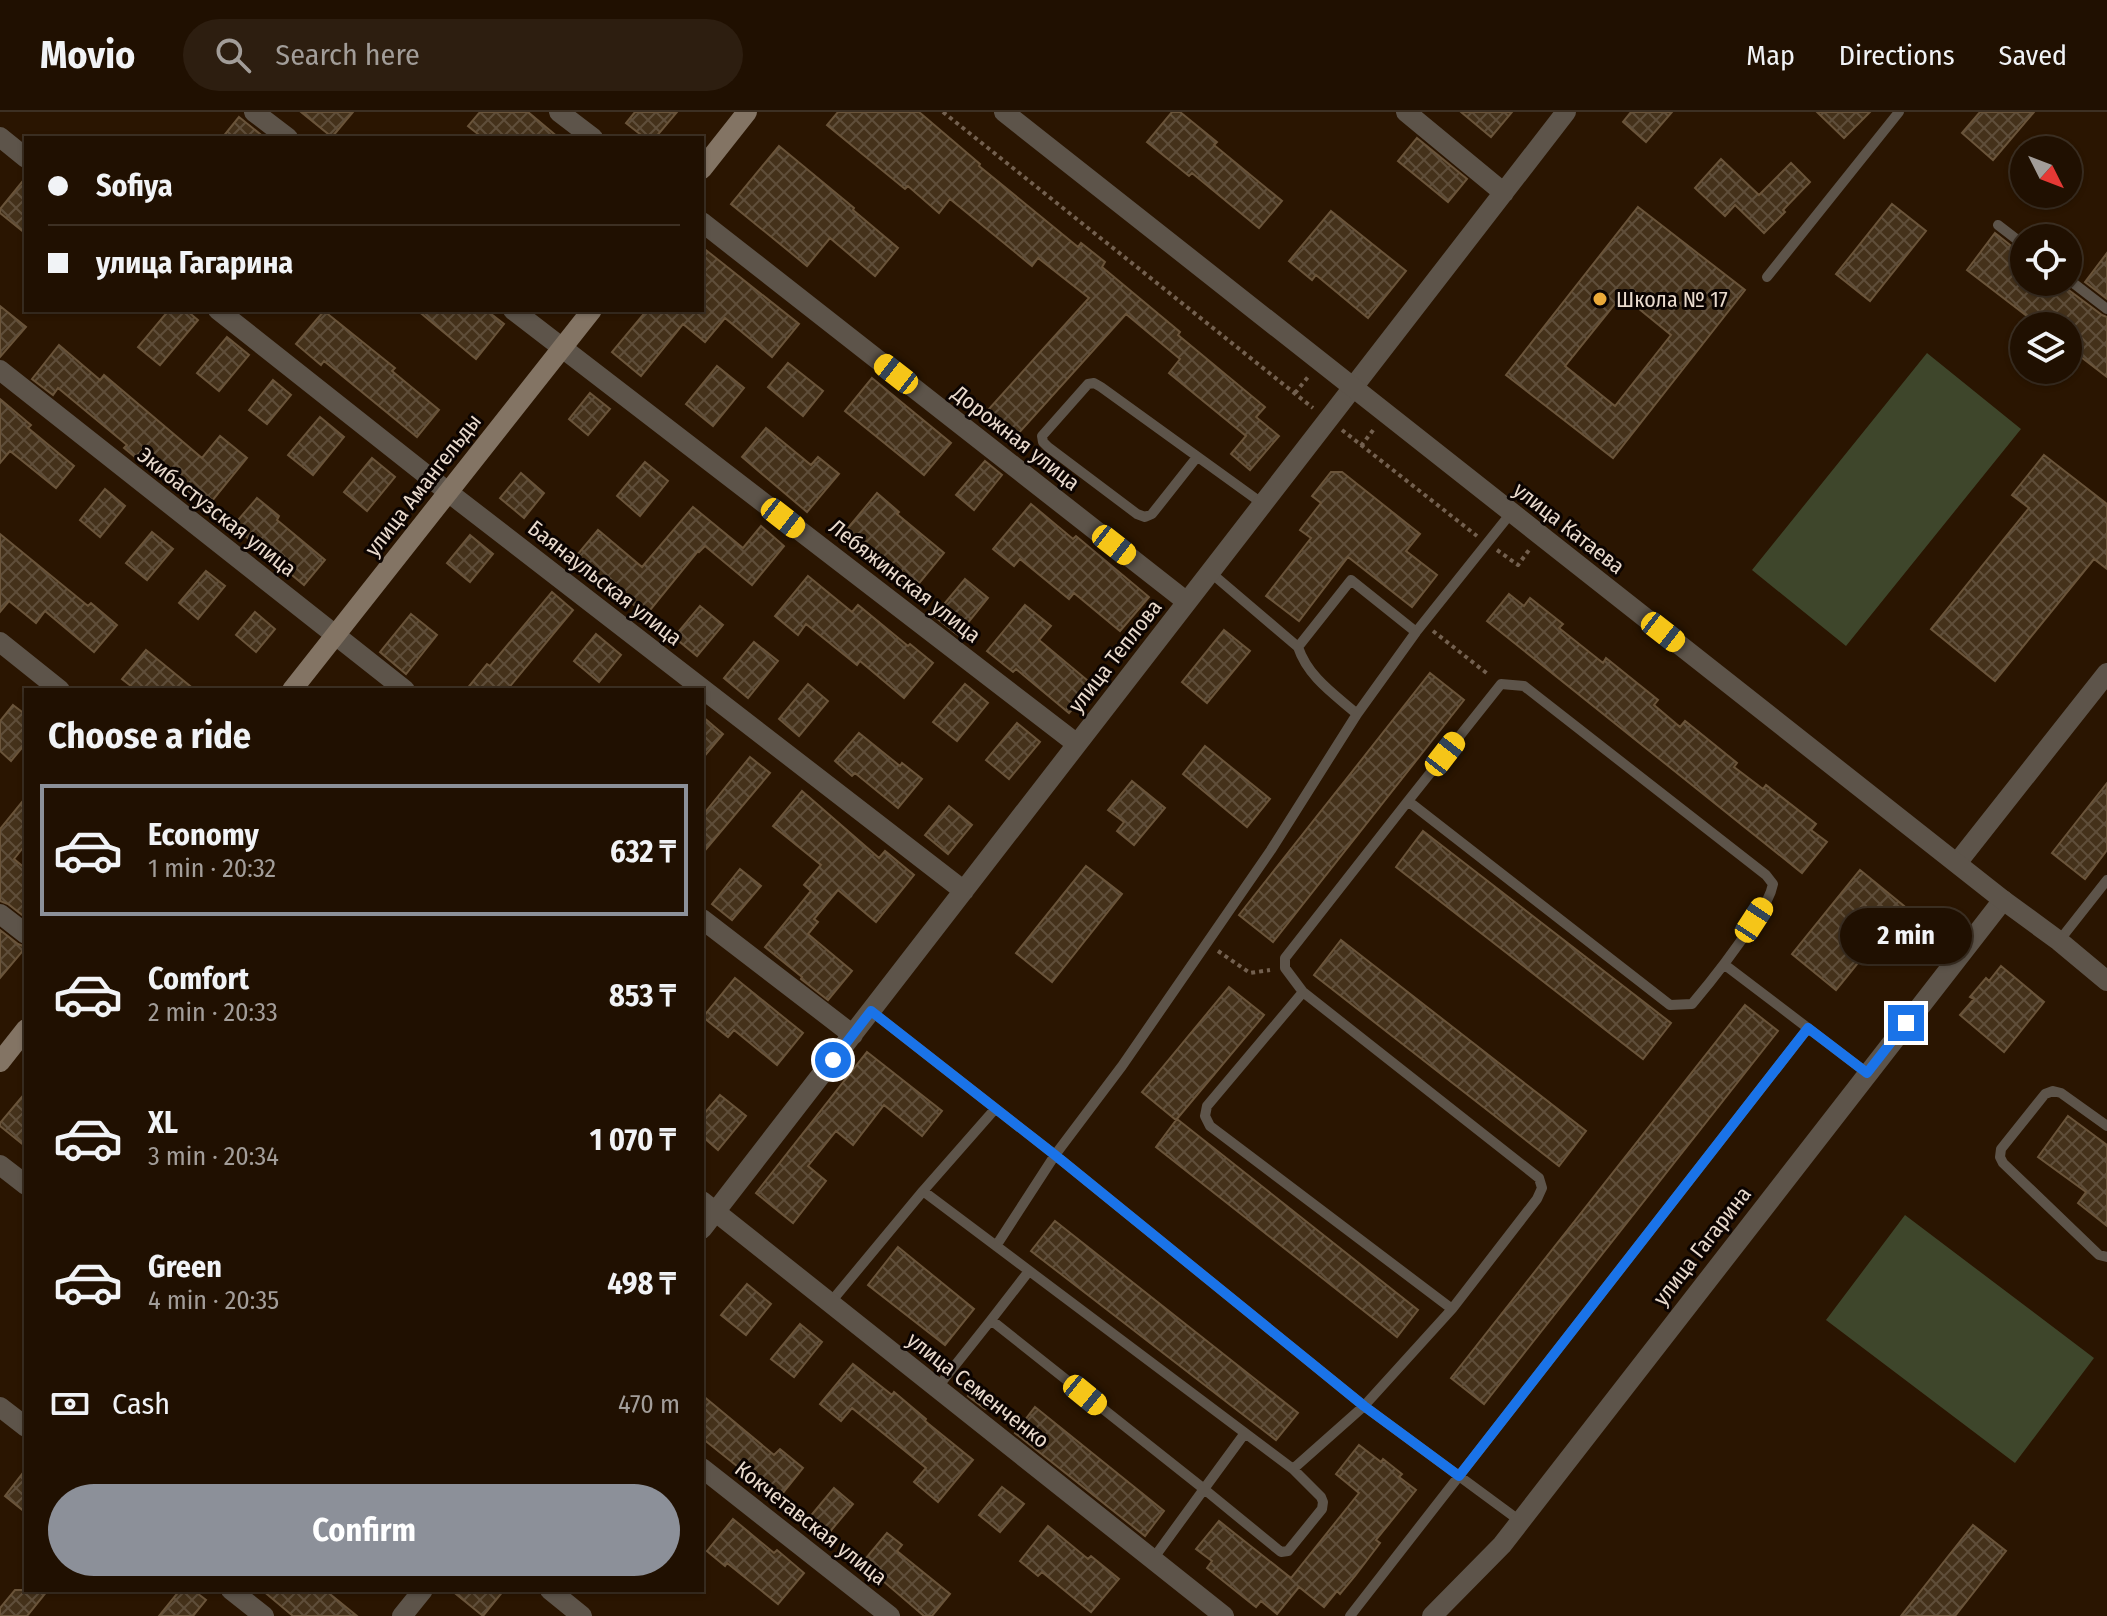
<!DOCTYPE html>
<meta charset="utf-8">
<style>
:root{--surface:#201001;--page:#2d1e10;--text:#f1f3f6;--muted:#a29d99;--line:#3d3023;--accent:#8c9099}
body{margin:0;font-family:"Fira Sans Condensed",sans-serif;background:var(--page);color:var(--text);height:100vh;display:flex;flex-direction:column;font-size:30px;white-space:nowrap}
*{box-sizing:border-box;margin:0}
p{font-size:26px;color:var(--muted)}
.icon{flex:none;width:44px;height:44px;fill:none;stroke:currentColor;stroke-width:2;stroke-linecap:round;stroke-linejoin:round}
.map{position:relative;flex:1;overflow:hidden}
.drawer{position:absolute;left:24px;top:576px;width:680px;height:904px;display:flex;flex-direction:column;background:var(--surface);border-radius:0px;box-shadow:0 2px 6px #0004,0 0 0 2px var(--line)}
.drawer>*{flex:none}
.top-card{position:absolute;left:24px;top:24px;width:680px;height:176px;border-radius:0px;box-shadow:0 2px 6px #0004,0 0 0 2px var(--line);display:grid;align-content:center;height:176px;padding:0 24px;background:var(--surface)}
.needle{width:52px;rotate:132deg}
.tools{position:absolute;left:2010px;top:24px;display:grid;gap:16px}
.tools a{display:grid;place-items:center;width:72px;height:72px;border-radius:50%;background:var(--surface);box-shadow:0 2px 6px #0004,0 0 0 2px var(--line);font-size:40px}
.end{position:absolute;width:36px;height:36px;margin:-18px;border:10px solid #1a73e8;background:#fff;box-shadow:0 0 0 4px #fff}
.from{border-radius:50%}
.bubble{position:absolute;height:56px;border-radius:28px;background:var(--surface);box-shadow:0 2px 6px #0004,0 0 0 2px var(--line);font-size:26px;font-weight:700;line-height:56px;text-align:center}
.car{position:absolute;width:24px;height:48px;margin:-24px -12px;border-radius:10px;box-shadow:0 0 6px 2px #0007;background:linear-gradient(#f5c518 24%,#345 0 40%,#f5c518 0 76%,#345 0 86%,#f5c518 0)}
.top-card b{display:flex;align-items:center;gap:28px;height:76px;font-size:30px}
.top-card b+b{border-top:2px solid var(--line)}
.top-card i{width:20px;height:20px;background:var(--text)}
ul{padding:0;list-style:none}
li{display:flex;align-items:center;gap:24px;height:132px;margin:0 16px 12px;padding:0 8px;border:4px solid transparent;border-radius:0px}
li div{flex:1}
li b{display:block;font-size:30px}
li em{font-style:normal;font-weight:700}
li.on{border-color:var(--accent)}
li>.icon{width:72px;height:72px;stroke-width:1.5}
h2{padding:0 24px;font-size:36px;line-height:96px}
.pay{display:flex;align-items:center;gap:20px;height:88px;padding:0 24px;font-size:30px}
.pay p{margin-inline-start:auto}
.button{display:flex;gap:16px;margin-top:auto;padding:16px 24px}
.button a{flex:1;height:92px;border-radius:48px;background:var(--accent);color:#fff;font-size:32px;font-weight:700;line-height:92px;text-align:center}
header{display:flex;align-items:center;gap:48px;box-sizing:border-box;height:112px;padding:0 40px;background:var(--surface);border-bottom:2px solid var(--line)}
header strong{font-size:38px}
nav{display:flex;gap:44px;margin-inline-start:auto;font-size:28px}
.search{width:560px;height:72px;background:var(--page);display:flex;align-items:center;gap:20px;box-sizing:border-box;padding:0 28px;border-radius:44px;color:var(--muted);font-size:30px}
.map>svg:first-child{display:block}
.pitch{fill:#3e462b}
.building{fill:url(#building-cross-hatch);stroke:#6a543a;stroke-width:2;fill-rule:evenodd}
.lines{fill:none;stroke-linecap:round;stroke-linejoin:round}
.path{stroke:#73604f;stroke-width:4;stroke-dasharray:4 4;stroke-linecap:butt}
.service{stroke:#5d544a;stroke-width:10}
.minor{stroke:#5d544a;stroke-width:20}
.tertiary{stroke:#5d544a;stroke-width:20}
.secondary{stroke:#837464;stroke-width:20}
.route{stroke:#1a73e8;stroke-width:10}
.poi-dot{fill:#ebaa39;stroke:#0c0401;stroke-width:3}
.labels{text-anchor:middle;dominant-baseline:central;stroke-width:6;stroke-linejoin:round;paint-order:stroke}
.poi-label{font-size:22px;fill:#e9dacd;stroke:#0c0401;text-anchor:start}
.street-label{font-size:22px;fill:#e9dacd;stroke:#0c0401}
</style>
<header>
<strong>Movio</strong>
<div class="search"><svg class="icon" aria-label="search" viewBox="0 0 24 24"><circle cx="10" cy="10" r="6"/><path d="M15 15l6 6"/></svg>Search here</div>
<nav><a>Map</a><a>Directions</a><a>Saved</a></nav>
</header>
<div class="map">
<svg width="2107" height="1504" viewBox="0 0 2107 1504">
<defs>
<pattern id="building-cross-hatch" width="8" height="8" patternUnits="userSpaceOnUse" patternTransform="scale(2)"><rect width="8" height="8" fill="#44311a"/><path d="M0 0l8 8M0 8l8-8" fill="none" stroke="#5f4e3a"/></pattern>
</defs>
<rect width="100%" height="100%" fill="#2a1501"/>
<path class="pitch" d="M 1927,241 L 2021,317 L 1846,534 L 1752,458 Z
M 1905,1103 L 2094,1246 L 2015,1351 L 1826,1208 Z"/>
<path class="building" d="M 301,0 L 353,0 L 332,25 Z
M 480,0 L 528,0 L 559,26 L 483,26 L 468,14 Z
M 635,0 L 677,0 L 655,26 L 645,26 L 626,11 Z
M 838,0 L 919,0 L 980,52 L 979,54 L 1078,135 L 1081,131 L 1105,150 L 1102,155 L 1180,220 L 1178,223 L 1265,295 L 1256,305 L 1279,324 L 1250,358 L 1231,342 L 1246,324 L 1169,261 L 1180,247 L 1126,202 L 1016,324 L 989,297 L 1089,186 L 1038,146 L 1032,154 L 950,87 L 939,101 L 908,74 L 905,77 L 827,13 Z
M 1172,0 L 1180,0 L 1217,30 L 1214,33 L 1282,89 L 1259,116 L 1192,61 L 1189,64 L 1147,30 Z
M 1461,0 L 1512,0 L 1491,25 Z
M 1631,0 L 1672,0 L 1646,30 L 1623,10 Z
M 1817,0 L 1870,0 L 1844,26 Z
M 1980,0 L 2034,0 L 1993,48 L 1962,21 Z
M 239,5 L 265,26 L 222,26 Z
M 1417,26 L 1467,67 L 1448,90 L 1398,49 Z
M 779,34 L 854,96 L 853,98 L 898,136 L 875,164 L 830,126 L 807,154 L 731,92 Z
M 1721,47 L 1759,83 L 1791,51 L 1810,70 L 1783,98 L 1785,100 L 1764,121 L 1735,93 L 1725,104 L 1695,76 Z
M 26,65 L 26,122 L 0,101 L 0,97 Z
M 1892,92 L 1926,119 L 1870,189 L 1836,162 Z
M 1638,95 L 1745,178 L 1613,346 L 1506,263 ZM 1622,183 L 1671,223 L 1615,294 L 1565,254 Z
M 1331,99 L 1406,159 L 1368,206 L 1316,163 L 1312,168 L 1289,149 Z
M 1995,121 L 2024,144 L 2024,170 L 2058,170 L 2102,203 L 2107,205 L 2107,265 L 2068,235 L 2068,214 L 2040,214 L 1967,158 Z
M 702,135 L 799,212 L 772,245 L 725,206 L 705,230 L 683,212 L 641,264 L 612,240 L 647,198 L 702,198 Z
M 2107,141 L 2107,187 L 2085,170 Z
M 0,194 L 26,215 L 0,245 Z
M 169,198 L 186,198 L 198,208 L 160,253 L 138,235 Z
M 417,198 L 486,198 L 504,212 L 476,247 Z
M 324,199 L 395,256 L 392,259 L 439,298 L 417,325 L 324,249 L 321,253 L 296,232 Z
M 227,225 L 249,243 L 219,279 L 197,261 Z
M 59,233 L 100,268 L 104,263 L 202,346 L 220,324 L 247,346 L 207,395 L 157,353 L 152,359 L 124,336 L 127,333 L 58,276 L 53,283 L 32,267 Z
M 788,251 L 823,279 L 803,304 L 768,275 Z
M 717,254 L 744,276 L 713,314 L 686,292 Z
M 872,266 L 951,331 L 924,363 L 845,299 Z
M 273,268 L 291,283 L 267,312 L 249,298 Z
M 590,281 L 610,297 L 588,323 L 569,307 Z
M 0,287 L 31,313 L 28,316 L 74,354 L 56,376 L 10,339 L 0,351 Z
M 320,305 L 344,325 L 313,363 L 288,343 Z
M 766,316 L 811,353 L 818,345 L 839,362 L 807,400 L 742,345 Z
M 2044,343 L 2107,392 L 2107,457 L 2094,447 L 1995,569 L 1931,517 L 2029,396 L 2012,383 Z
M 372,346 L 395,365 L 367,399 L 344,380 Z
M 985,349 L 1002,363 L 974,398 L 956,383 Z
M 645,350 L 668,369 L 640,404 L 617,384 Z
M 1331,360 L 1342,360 L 1420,422 L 1406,439 L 1437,463 L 1412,495 L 1348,445 L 1299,509 L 1266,484 L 1311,426 L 1300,418 L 1321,391 L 1312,384 Z
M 521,361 L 544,381 L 524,406 L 500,386 Z
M 105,377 L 125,394 L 100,425 L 80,408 Z
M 877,381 L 899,400 L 897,402 L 944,441 L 911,481 L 843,422 Z
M 257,386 L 279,404 L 277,408 L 325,448 L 304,473 L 233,414 Z
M 1031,392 L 1073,427 L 1076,424 L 1149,485 L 1120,519 L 1074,481 L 1069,487 L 1020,447 L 1014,454 L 993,437 Z
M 693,395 L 743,436 L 761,414 L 784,434 L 752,473 L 705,434 L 699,440 L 698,439 L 646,503 L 599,464 L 596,468 L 572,449 L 598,418 L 642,455 Z
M 152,420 L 173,437 L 147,468 L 126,451 Z
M 0,422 L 88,494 L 91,491 L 117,513 L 94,540 L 45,499 L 36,511 L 9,489 L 0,500 Z
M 470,423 L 493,442 L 470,470 L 447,451 Z
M 206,459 L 225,474 L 198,507 L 179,491 Z
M 808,464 L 852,500 L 858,493 L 908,534 L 910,532 L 933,551 L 904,586 L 860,549 L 857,553 L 806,512 L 798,523 L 775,504 Z
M 965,467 L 988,486 L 958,523 L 934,504 Z
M 552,480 L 573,498 L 507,578 L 466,578 L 487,552 L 490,554 Z
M 1509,482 L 1524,494 L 1530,486 L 1563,512 L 1559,516 L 1603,551 L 1606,546 L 1658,588 L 1654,593 L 1680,615 L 1685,609 L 1737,651 L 1734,655 L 1763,677 L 1766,673 L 1816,712 L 1811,718 L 1827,730 L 1802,761 L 1487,509 Z
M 1025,493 L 1051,514 L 1039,528 L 1093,573 L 1069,601 L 1016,557 L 1013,560 L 987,539 Z
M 700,494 L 723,513 L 697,544 L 674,525 Z
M 255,500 L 275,517 L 256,540 L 236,523 Z
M 411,502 L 437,523 L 406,562 L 380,540 Z
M 1224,518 L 1250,539 L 1207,591 L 1182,570 Z
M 596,522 L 621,543 L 599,570 L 574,549 Z
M 754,530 L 778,549 L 748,586 L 724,566 Z
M 146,538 L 195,578 L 136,578 L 122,567 Z
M 1430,561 L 1464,588 L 1273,830 L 1239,803 Z
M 808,572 L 828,589 L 799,624 L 779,607 Z
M 965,572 L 988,591 L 957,629 L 933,610 Z
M 13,593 L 26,603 L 26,631 L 11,649 L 0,639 L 0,609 Z
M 702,604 L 723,622 L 702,647 Z
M 1017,611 L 1040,630 L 1009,667 L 986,648 Z
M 859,621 L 900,654 L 902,651 L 922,667 L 898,696 L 855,661 L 852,664 L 835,649 Z
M 1205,634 L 1270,687 L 1247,715 L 1183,662 Z
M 750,645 L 770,661 L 702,742 L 702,704 Z
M 1132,669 L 1165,696 L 1134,733 L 1117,719 L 1124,710 L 1108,698 Z
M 2107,671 L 2107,738 L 2085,767 L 2052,741 Z
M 802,679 L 879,746 L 885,739 L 914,763 L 876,810 L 838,778 L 814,807 L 818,810 L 808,822 L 852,859 L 828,888 L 801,867 L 802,865 L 765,835 L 811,779 L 804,773 L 821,753 L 773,714 Z
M 26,685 L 26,732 L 14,747 L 26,757 L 26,806 L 8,792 L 0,789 L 0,717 Z
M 949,694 L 972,713 L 948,742 L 925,723 Z
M 1423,719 L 1671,911 L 1643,947 L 1396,755 Z
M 1086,754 L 1122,782 L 1052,870 L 1016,841 Z
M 740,757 L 761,774 L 732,808 L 712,792 Z
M 1860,758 L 1904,794 L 1836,878 L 1792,842 Z
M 0,818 L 18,832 L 26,835 L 0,866 Z
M 1341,828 L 1586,1019 L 1559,1054 L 1314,863 Z
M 2001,854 L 2044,890 L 2004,940 L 1960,903 L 1974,887 L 1970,885 L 1986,866 L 1989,869 Z
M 735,866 L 803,921 L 777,953 L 734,918 L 728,925 L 703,905 Z
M 1229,875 L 1264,903 L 1176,1008 L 1142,980 Z
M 1745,893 L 1778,919 L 1484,1292 L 1451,1266 Z
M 867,940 L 942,999 L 922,1024 L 884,993 L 853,1033 L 836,1019 L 808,1054 L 826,1069 L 793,1111 L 756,1081 Z
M 26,980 L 26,1035 L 0,1014 L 0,1011 Z
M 720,983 L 746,1004 L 718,1038 L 702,1024 L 702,1004 Z
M 2068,1004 L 2107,1033 L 2107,1114 L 2078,1091 L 2086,1080 L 2038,1045 Z
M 1177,1007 L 1418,1198 L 1397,1225 L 1156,1035 Z
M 1055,1109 L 1298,1301 L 1276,1328 L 1031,1139 Z
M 898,1135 L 974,1197 L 945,1233 L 868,1173 Z
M 747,1172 L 771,1192 L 746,1223 L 721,1203 Z
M 800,1212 L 822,1230 L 794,1265 L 771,1247 Z
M 853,1252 L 892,1283 L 894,1280 L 926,1307 L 925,1309 L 973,1348 L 938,1390 L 914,1370 L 926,1356 L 852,1296 L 841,1309 L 820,1292 Z
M 976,1274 L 993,1288 L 985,1297 L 968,1284 Z
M 702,1283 L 774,1343 L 780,1337 L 803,1356 L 778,1387 L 702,1326 Z
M 1035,1295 L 1164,1399 L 1145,1424 L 1015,1321 Z
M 1359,1333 L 1381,1350 L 1383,1347 L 1402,1362 L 1399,1365 L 1416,1378 L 1376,1428 L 1380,1431 L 1355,1464 L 1340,1482 L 1337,1479 L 1324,1495 L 1299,1475 L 1277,1502 L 1261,1489 L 1256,1495 L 1207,1456 L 1212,1449 L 1196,1437 L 1219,1409 L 1291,1466 L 1359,1381 L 1336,1362 Z
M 26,1357 L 26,1401 L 5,1384 Z
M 1002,1375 L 1024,1392 L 1000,1420 L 979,1403 Z
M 834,1376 L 853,1392 L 828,1422 L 809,1406 Z
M 733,1407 L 774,1441 L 777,1438 L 804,1461 L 778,1492 L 727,1451 L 725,1454 L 707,1439 Z
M 1973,1413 L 2006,1439 L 1955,1504 L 1901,1504 Z
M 1048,1414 L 1088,1447 L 1091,1444 L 1119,1467 L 1091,1500 L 1042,1460 L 1038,1464 L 1020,1449 Z
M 887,1421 L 902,1433 L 897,1439 L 950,1482 L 932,1504 L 924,1504 L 862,1451 Z
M 15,1478 L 48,1478 L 27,1504 L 0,1504 L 0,1496 Z
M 180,1478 L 193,1478 L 206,1488 L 193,1504 L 159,1504 Z
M 262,1478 L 325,1478 L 357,1504 L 293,1504 Z
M 451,1478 L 504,1478 L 483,1504 Z"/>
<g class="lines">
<path class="path" d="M 943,0 L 1313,296
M 1295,281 L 1308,265
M 1342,318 L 1477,424
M 1361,334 L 1374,317
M 1497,438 L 1518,453 L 1529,438
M 1433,519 L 1489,563
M 1218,839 L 1250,861 L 1270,858"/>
<path class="service" d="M 1998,113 L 2024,133
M 1767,165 L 1899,0
M 2068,167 L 2107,197
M 1197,345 L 1152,402 L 1145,405 L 1137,402 L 1048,335 L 1043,330 L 1042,324 L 1088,272 L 1094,271 L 1101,275 L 1263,392
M 1210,460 L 1298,535 C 1308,565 1334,582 1357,602
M 1298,535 L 1351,468 L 1416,520
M 1501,572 L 1524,574 L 1766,763 L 1773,772 C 1770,787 1761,798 1753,811 C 1734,840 1714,866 1692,892 L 1670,893 L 1408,689 Z
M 2059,829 L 2107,768
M 1725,853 L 1867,961
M 1303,880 L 1207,994 L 1205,1004 L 1210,1014 L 1452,1197 L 1537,1087 L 1542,1076 L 1539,1066 L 1303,880 L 1285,856 L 1285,846 L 1408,689
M 871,899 L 1055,1043 L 1364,1294 L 1520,1409
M 2107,1014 L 2061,981 L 2053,979 L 2045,982 L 2001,1037 L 2000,1045 L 2003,1051 L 2099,1143 L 2107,1145
M 923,1079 L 995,997
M 996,1134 L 1055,1043 L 1122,954 L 1271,738 L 1357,602 L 1416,520 L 1511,401
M 830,1191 L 923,1079 L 1293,1357 L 1364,1294 L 1452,1197
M 991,1208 L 1029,1159
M 937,1276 L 991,1208 L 1204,1377 L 1153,1447
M 1245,1321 L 1204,1377 L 1281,1440 L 1288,1439 L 1322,1397 L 1323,1390 L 1321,1385 L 1293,1357
M 1350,1504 L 1808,916"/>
<path class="minor" d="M 254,0 L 288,26
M 559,0 L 593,26
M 1406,0 L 1504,81
M 0,25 L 26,46
M 702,110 L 1187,490
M 218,198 L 448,380 L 964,779
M 513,198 L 1077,632
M 0,258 L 405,578
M 0,530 L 60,578
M 1957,751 L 2107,561
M 0,802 L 26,822
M 702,807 L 853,923
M 0,1053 L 26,1073
M 702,1089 L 1224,1504
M 702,1117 L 1566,0
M 0,1295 L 26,1315
M 702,1356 L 890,1504
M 231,1478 L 264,1504
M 550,1478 L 582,1504
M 402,1504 L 423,1478
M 1432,1504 L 1502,1433 L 2003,788"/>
<path class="tertiary" d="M 1004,0 L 2003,788 L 2059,829 L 2107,869"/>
<path class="secondary" d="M 702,57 L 747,0
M 292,578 L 592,198
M 0,950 L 26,917"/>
</g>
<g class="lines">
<path class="route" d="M 833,948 L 871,899 L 1055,1043 L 1364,1294 L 1459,1364 L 1808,916 L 1867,961 L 1906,911"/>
</g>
<circle class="poi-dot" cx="1600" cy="187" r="8"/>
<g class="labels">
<g class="poi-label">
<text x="1616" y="187">Школа № 17</text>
</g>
<g class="street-label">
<text transform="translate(1016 326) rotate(38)">Дорожная улица</text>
<text transform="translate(423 373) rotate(-52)">улица Амангельды</text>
<text transform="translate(217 400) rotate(38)">Экибастузская улица</text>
<text transform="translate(1569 416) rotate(38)">улица Катаева</text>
<text transform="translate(905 469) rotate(38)">Лебяжинская улица</text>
<text transform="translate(605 471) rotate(38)">Баянаульская улица</text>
<text transform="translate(1115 544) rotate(-52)">улица Теплова</text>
<text transform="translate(1702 1134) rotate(-52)">улица Гагарина</text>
<text transform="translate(978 1278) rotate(38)">улица Семенченко</text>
<text transform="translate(811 1411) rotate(38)">Кокчетавская улица</text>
</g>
</g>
</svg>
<div class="tools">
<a><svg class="needle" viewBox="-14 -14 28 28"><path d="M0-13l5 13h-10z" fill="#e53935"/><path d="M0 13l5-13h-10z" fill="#a29d99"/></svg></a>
<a><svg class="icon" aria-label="locate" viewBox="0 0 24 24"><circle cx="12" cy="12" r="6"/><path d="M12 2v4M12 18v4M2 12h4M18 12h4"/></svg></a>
<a><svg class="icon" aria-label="layers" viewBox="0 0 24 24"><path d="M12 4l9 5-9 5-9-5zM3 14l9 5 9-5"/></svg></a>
</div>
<i class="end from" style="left:833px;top:948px"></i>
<i class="end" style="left:1906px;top:911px"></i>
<div class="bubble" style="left:1840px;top:796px;width:132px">2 min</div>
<i class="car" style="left:896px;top:262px;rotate:308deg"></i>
<i class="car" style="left:783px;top:406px;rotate:128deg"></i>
<i class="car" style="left:1114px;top:433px;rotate:128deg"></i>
<i class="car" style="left:1663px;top:520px;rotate:128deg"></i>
<i class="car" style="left:1445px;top:642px;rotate:38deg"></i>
<i class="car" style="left:1754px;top:808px;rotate:33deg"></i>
<i class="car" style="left:1085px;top:1283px;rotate:129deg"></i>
<div class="top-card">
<b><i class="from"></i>Sofiya</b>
<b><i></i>улица Гагарина</b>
</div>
<section class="drawer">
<h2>Choose a ride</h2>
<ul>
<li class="on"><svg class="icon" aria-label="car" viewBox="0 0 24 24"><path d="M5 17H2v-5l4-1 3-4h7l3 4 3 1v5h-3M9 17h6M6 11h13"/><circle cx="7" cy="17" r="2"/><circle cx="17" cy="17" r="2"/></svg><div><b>Economy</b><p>1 min · 20:32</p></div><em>632 ₸</em></li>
<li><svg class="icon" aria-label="car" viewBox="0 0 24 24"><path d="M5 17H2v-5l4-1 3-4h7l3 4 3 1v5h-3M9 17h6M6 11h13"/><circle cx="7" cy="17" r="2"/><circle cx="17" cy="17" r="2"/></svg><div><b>Comfort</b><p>2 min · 20:33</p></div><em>853 ₸</em></li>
<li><svg class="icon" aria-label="car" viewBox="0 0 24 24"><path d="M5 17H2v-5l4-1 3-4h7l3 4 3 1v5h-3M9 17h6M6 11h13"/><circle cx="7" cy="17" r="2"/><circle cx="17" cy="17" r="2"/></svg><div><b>XL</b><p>3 min · 20:34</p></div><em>1 070 ₸</em></li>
<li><svg class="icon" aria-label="car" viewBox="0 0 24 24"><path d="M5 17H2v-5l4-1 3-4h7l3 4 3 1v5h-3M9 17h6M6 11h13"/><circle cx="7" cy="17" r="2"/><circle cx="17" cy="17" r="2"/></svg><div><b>Green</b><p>4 min · 20:35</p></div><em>498 ₸</em></li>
</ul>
<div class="pay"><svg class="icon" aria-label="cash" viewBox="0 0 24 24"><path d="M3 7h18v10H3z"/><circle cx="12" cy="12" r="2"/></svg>Cash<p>470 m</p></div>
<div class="button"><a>Confirm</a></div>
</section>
</div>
